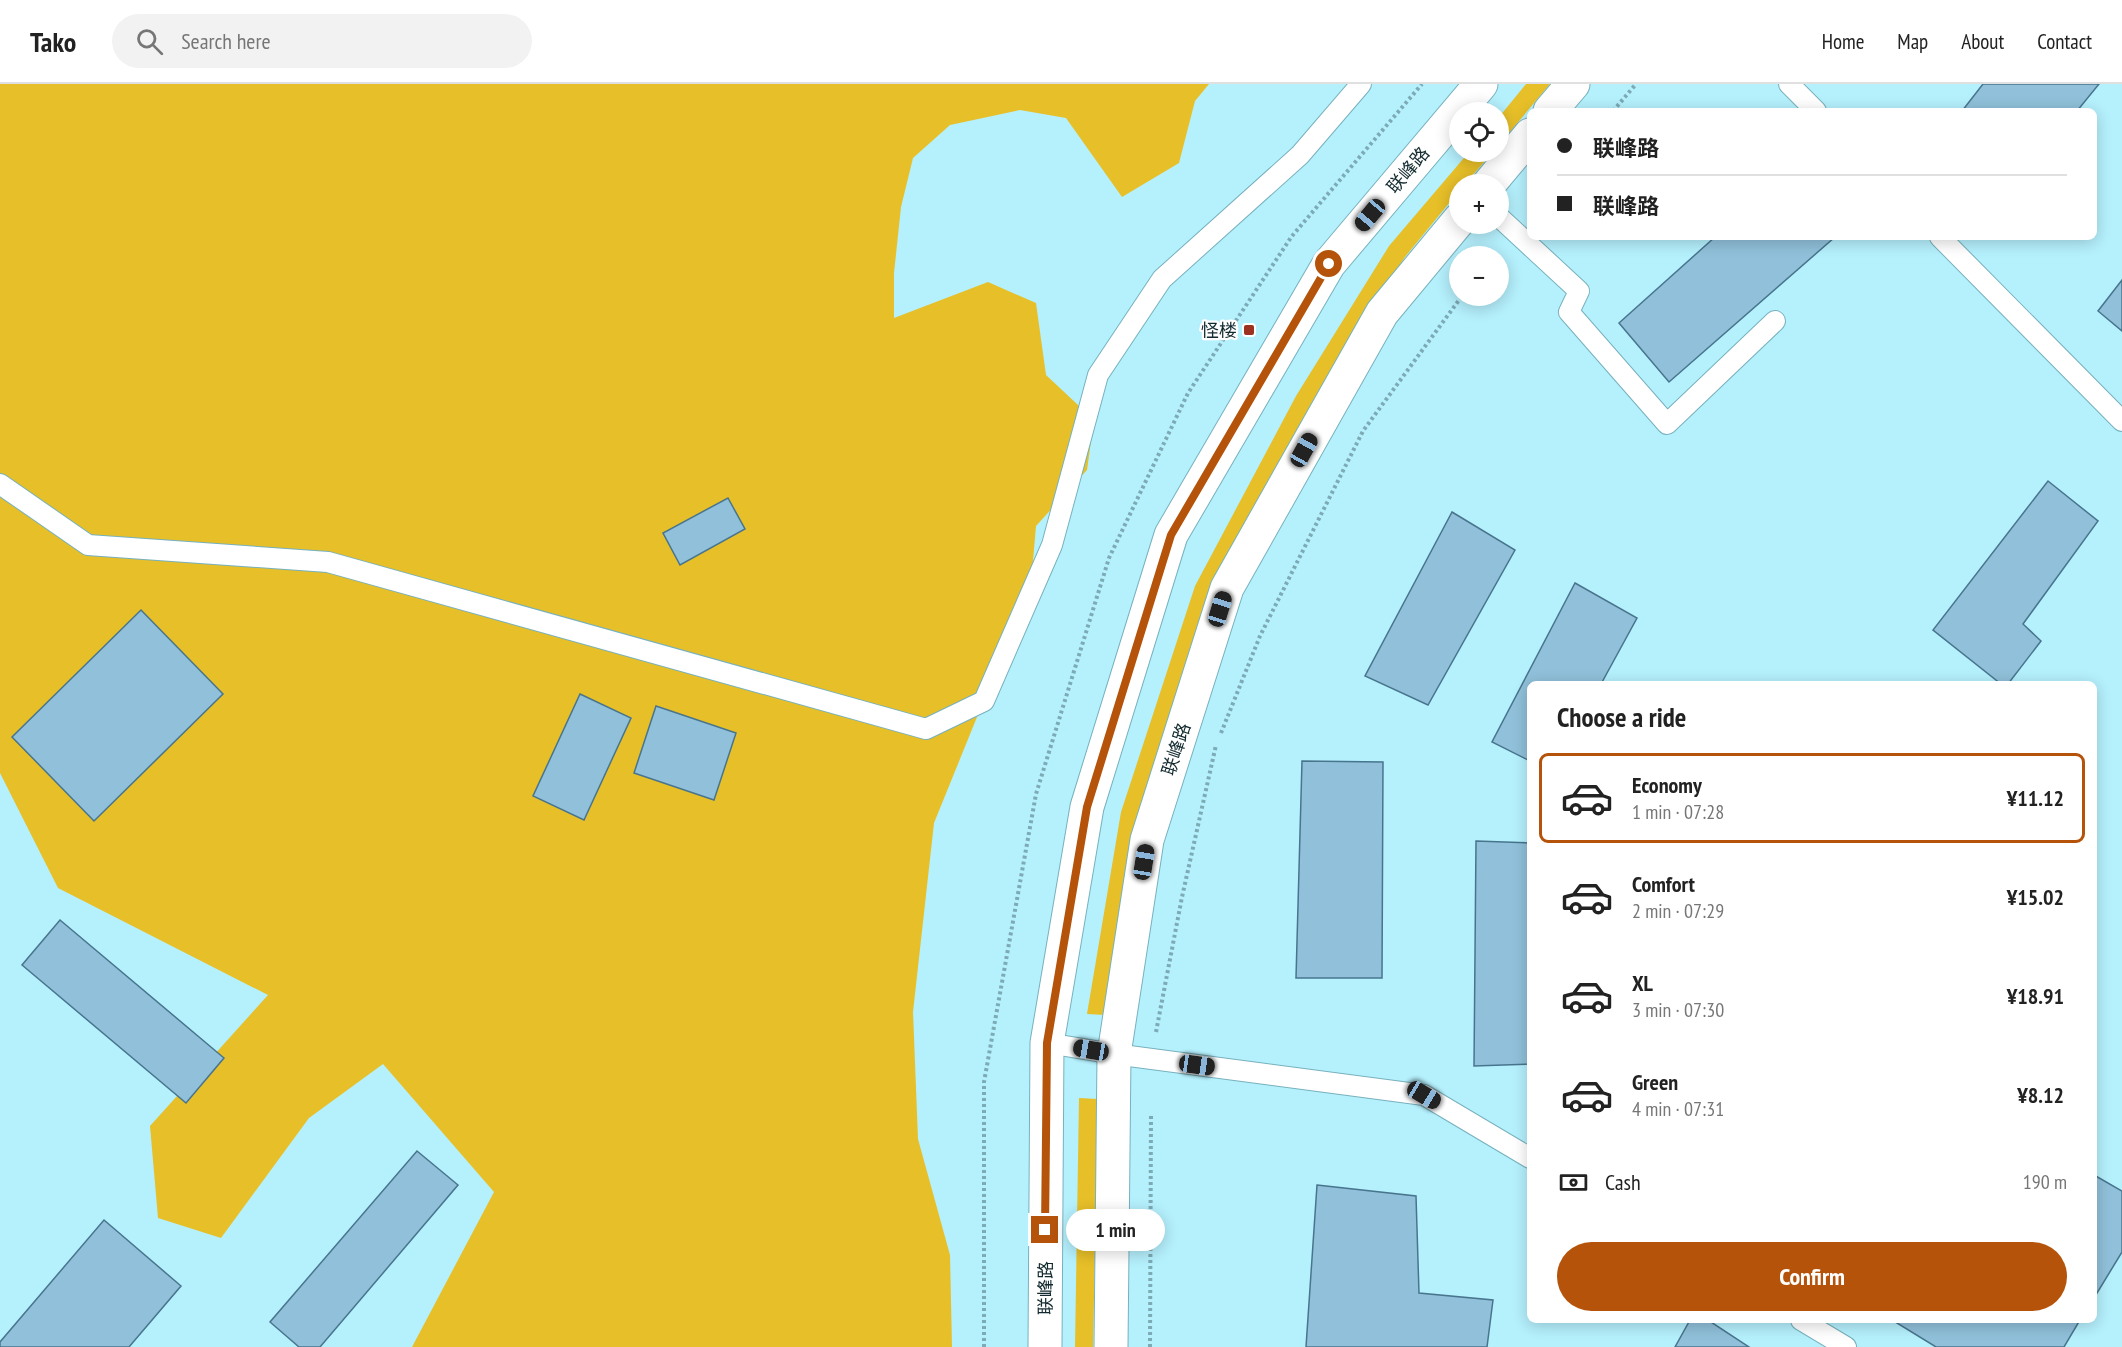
<!DOCTYPE html>
<meta charset="utf-8">
<style>
:root{--surface:#fff;--page:#f2f2f2;--text:#222;--muted:#767676;--line:#e0e0e0;--accent:#b45309}
body{margin:0;font-family:"PT Sans Narrow","Noto Sans SC",sans-serif;background:var(--page);color:var(--text);height:100vh;display:flex;flex-direction:column;font-size:22px;white-space:nowrap}
*{box-sizing:border-box;margin:0}
p{font-size:20px;color:var(--muted)}
.icon{flex:none;width:33px;height:33px;fill:none;stroke:currentColor;stroke-width:2;stroke-linecap:round;stroke-linejoin:round}
.map{position:relative;flex:1;overflow:hidden}
.side{position:absolute;left:1527px;top:597px;width:570px;height:642px;display:flex;flex-direction:column;background:var(--surface);border-radius:9px;box-shadow:0 3px 15px #0003}
.side>*{flex:none}
.guide{position:absolute;left:1527px;top:24px;width:570px;height:132px;border-radius:9px;box-shadow:0 3px 15px #0003;display:grid;align-content:center;height:132px;padding:0 30px;background:var(--surface)}
.fabs{position:absolute;left:1449px;top:18px;display:grid;gap:12px}
.fabs a{display:grid;place-items:center;width:60px;height:60px;border-radius:50%;background:var(--surface);box-shadow:0 3px 15px #0003;font-size:30px}
.end{position:absolute;width:27px;height:27px;margin:-14px;border:8px solid #b45309;background:#fff;box-shadow:0 0 0 3px #fff}
.from{border-radius:50%}
.bubble{position:absolute;height:42px;border-radius:21px;background:var(--surface);box-shadow:0 3px 15px #0003;font-size:20px;font-weight:700;line-height:42px;text-align:center}
.car{position:absolute;width:18px;height:36px;margin:-18px -9px;border-radius:8px;box-shadow:0 0 4px 2px #0007;background:linear-gradient(#222 24%,#8ab4d8 0 40%,#222 0 76%,#8ab4d8 0 86%,#222 0)}
.guide b{display:flex;align-items:center;gap:21px;height:57px;font-size:22px}
.guide b+b{border-top:2px solid var(--line)}
.guide i{width:15px;height:15px;background:var(--text)}
ul{padding:0;list-style:none}
li{display:flex;align-items:center;gap:18px;height:90px;margin:0 12px 9px;padding:0 18px;border:3px solid transparent;border-radius:9px}
li div{flex:1}
li b{display:block;font-size:22px}
li em{font-style:normal;font-weight:700}
li.current{border-color:var(--accent)}
li>.icon{width:54px;height:54px;stroke-width:1.5}
h2{padding:0 30px;font-size:27px;line-height:72px}
.pay{display:flex;align-items:center;gap:15px;height:66px;padding:0 30px;font-size:22px}
.pay p{margin-inline-start:auto}
.cta{display:flex;gap:12px;margin-top:auto;padding:12px 30px}
.cta a{flex:1;height:69px;border-radius:36px;background:var(--accent);color:#fff;font-size:24px;font-weight:700;line-height:69px;text-align:center}
header{display:flex;align-items:center;gap:36px;box-sizing:border-box;height:84px;padding:0 30px;background:var(--surface);border-bottom:2px solid var(--line)}
header strong{font-size:28px}
nav{display:flex;gap:33px;margin-inline-start:auto;font-size:21px}
.search{width:420px;height:54px;background:var(--page);display:flex;align-items:center;gap:15px;box-sizing:border-box;padding:0 21px;border-radius:33px;color:var(--muted);font-size:22px}
.map>svg:first-child{display:block}
.green{fill:#e7bf29}
.building{fill:#90c0da;stroke:#48758d;stroke-width:1.5}
.lines{fill:none;stroke-linecap:round;stroke-linejoin:round}
.lane-casing{stroke:#77b1bd;stroke-width:22}
.secondary-casing{stroke:#77b1bd;stroke-width:35}
.path{stroke:#7caab5;stroke-width:4;stroke-dasharray:3 3;stroke-linecap:butt}
.lane{stroke:#fff;stroke-width:20}
.secondary{stroke:#fff;stroke-width:33}
.route{stroke:#b45309;stroke-width:8}
.poi-dot{fill:#9b311e;stroke:#fff;stroke-width:2}
.labels{text-anchor:middle;dominant-baseline:central;stroke-width:4.5;stroke-linejoin:round;paint-order:stroke}
.street-label{font-size:18px;fill:#132b30;stroke:#fff}
.poi-label{font-size:18px;fill:#132b30;stroke:#fff;text-anchor:end}
</style>
<header>
<strong>Tako</strong>
<div class="search"><svg class="icon" aria-label="search" viewBox="0 0 24 24"><circle cx="10" cy="10" r="6"/><path d="M15 15l6 6"/></svg>Search here</div>
<nav><a>Home</a><a>Map</a><a>About</a><a>Contact</a></nav>
</header>
<div class="map">
<svg width="2122" height="1263" viewBox="0 0 2122 1263">
<rect width="100%" height="100%" fill="#b5f0fd"/>
<path class="green" d="M 0,0 L 1209,0 L 1195,17 L 1179,79 L 1122,113 L 1066,34 L 1020,26 L 950,41 L 913,74 L 901,123 L 894,189 L 894,234 L 988,198 L 1036,219 L 1046,291 L 1094,336 L 1087,386 L 1036,442 L 1031,500 L 934,739 L 913,928 L 918,1055 L 950,1171 L 952,1263 L 412,1263 L 494,1108 L 383,980 L 309,1034 L 221,1154 L 158,1134 L 150,1042 L 268,911 L 58,804 L 0,689 Z
M 1526,0 L 1550,0 L 1499,61 L 1499,33 Z
M 1469,68 L 1493,68 L 1465,100 L 1460,100 L 1459,107 L 1405,173 L 1311,320 L 1210,510 L 1105,931 L 1087,930 L 1121,728 L 1195,502 L 1296,312 L 1389,162 Z
M 1079,1014 L 1098,1015 L 1093,1263 L 1075,1263 Z"/>
<path class="building" d="M 1983,0 L 2099,0 L 2077,27 L 1962,27 Z
M 1715,153 L 1835,153 L 1669,298 L 1619,239 Z
M 2122,196 L 2122,247 L 2098,227 Z
M 2048,397 L 2098,437 L 2023,540 L 2041,557 L 2008,600 L 2001,600 L 1933,546 Z
M 728,414 L 745,445 L 680,481 L 663,449 Z
M 1452,428 L 1515,466 L 1428,621 L 1365,592 Z
M 1575,499 L 1637,534 L 1601,600 L 1530,600 L 1530,677 L 1492,658 Z
M 141,526 L 223,610 L 94,737 L 12,653 Z
M 580,610 L 631,634 L 584,736 L 533,712 Z
M 656,622 L 736,649 L 714,716 L 634,689 Z
M 1302,677 L 1383,678 L 1382,894 L 1296,894 Z
M 1476,757 L 1530,759 L 1530,980 L 1474,982 Z
M 60,836 L 224,974 L 186,1019 L 22,881 Z
M 417,1067 L 458,1101 L 320,1263 L 299,1263 L 270,1238 Z
M 2094,1091 L 2122,1107 L 2122,1168 L 2094,1214 Z
M 1317,1101 L 1416,1112 L 1419,1209 L 1493,1216 L 1487,1263 L 1306,1263 Z
M 104,1136 L 181,1202 L 129,1263 L 0,1263 L 0,1258 Z
M 1690,1236 L 1708,1236 L 1749,1263 L 1675,1263 Z
M 1892,1236 L 2080,1236 L 2064,1263 L 1936,1263 Z"/>
<g class="lines">
<g class="lane-casing">
<path id="lane" d="M 1789,0 L 1816,27
M 1498,132 L 1579,207 L 1569,228 L 1667,340 L 1775,237
M 1940,153 L 2122,337
M 0,400 L 88,461 L 328,478 L 926,645 L 984,617 L 1052,461 L 1098,291 L 1162,195 L 1300,71 L 1361,0
M 1047,959 L 1114,970 L 1424,1011 L 1530,1074
M 1801,1236 L 1846,1263"/>
</g>
<g class="secondary-casing">
<path id="secondary" d="M 1550,27 L 1573,0
M 1489,100 L 1530,51
M 1045,1263 L 1047,959 L 1087,723 L 1171,451 L 1329,180 L 1481,0
M 1111,1263 L 1114,970 L 1147,756 L 1227,504 L 1382,229 L 1460,135"/>
</g>
<path class="path" d="M 1613,27 L 1636,0
M 1221,649 L 1260,552 L 1363,347 L 1462,212
M 1156,948 L 1182,813 L 1216,661
M 984,1263 L 984,998 L 1036,710 L 1109,474 L 1188,309 L 1292,152 L 1422,0
M 1150,1263 L 1151,1030"/>
<use href="#lane" class="lane"/>
<use href="#secondary" class="secondary"/>
</g>
<g class="lines">
<path class="route" d="M 1045,1146 L 1047,959 L 1087,723 L 1171,451 L 1329,180"/>
</g>
<rect class="poi-dot" x="1243" y="240" width="12" height="12" rx="3"/>
<g class="labels">
<g class="street-label">
<text transform="translate(1408 86) rotate(-50)">联峰路</text>
<text transform="translate(1176 665) rotate(-72)">联峰路</text>
<text transform="translate(1045 1204) rotate(-90)">联峰路</text>
</g>
<g class="poi-label">
<text x="1237" y="246">怪楼</text>
</g>
</g>
</svg>
<div class="fabs">
<a><svg class="icon" aria-label="locate" viewBox="0 0 24 24"><circle cx="12" cy="12" r="6"/><path d="M12 2v4M12 18v4M2 12h4M18 12h4"/></svg></a>
<a>+</a>
<a>−</a>
</div>
<i class="end from" style="left:1329px;top:180px"></i>
<i class="end" style="left:1045px;top:1146px"></i>
<div class="bubble" style="left:1066px;top:1125px;width:99px">1 min</div>
<i class="car" style="left:1370px;top:131px;rotate:220deg"></i>
<i class="car" style="left:1304px;top:366px;rotate:29deg"></i>
<i class="car" style="left:1220px;top:525px;rotate:17deg"></i>
<i class="car" style="left:1144px;top:778px;rotate:9deg"></i>
<i class="car" style="left:1091px;top:966px;rotate:280deg"></i>
<i class="car" style="left:1197px;top:981px;rotate:98deg"></i>
<i class="car" style="left:1424px;top:1011px;rotate:121deg"></i>
<div class="guide">
<b><i class="from"></i>联峰路</b>
<b><i></i>联峰路</b>
</div>
<section class="side">
<h2>Choose a ride</h2>
<ul>
<li class="current"><svg class="icon" aria-label="car" viewBox="0 0 24 24"><path d="M5 17H2v-5l4-1 3-4h7l3 4 3 1v5h-3M9 17h6M6 11h13"/><circle cx="7" cy="17" r="2"/><circle cx="17" cy="17" r="2"/></svg><div><b>Economy</b><p>1 min · 07:28</p></div><em>¥11.12</em></li>
<li><svg class="icon" aria-label="car" viewBox="0 0 24 24"><path d="M5 17H2v-5l4-1 3-4h7l3 4 3 1v5h-3M9 17h6M6 11h13"/><circle cx="7" cy="17" r="2"/><circle cx="17" cy="17" r="2"/></svg><div><b>Comfort</b><p>2 min · 07:29</p></div><em>¥15.02</em></li>
<li><svg class="icon" aria-label="car" viewBox="0 0 24 24"><path d="M5 17H2v-5l4-1 3-4h7l3 4 3 1v5h-3M9 17h6M6 11h13"/><circle cx="7" cy="17" r="2"/><circle cx="17" cy="17" r="2"/></svg><div><b>XL</b><p>3 min · 07:30</p></div><em>¥18.91</em></li>
<li><svg class="icon" aria-label="car" viewBox="0 0 24 24"><path d="M5 17H2v-5l4-1 3-4h7l3 4 3 1v5h-3M9 17h6M6 11h13"/><circle cx="7" cy="17" r="2"/><circle cx="17" cy="17" r="2"/></svg><div><b>Green</b><p>4 min · 07:31</p></div><em>¥8.12</em></li>
</ul>
<div class="pay"><svg class="icon" aria-label="cash" viewBox="0 0 24 24"><path d="M3 7h18v10H3z"/><circle cx="12" cy="12" r="2"/></svg>Cash<p>190 m</p></div>
<div class="cta"><a>Confirm</a></div>
</section>
</div>
